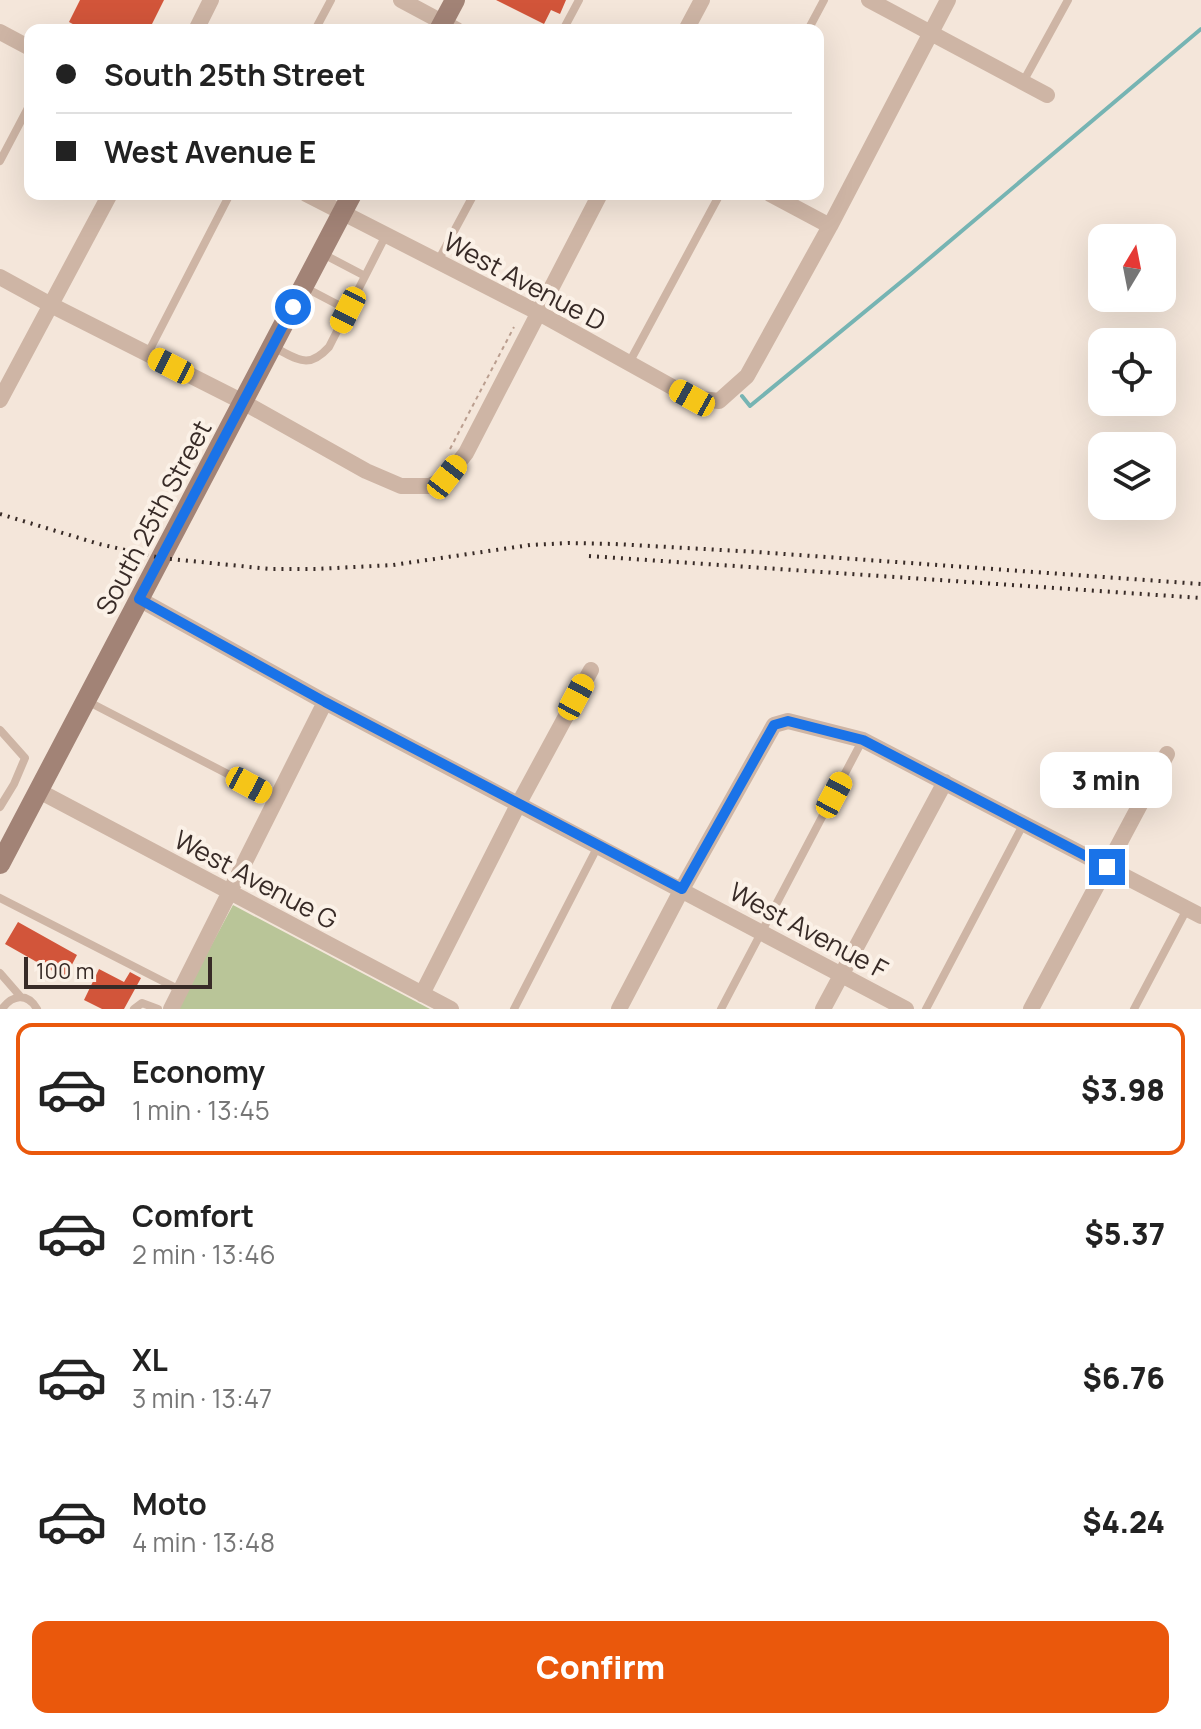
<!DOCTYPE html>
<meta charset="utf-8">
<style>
:root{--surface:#fff;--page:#f2f2f2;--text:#222;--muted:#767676;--line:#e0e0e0;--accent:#ea580c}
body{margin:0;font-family:Manrope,sans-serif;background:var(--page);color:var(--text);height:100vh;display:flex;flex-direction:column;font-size:30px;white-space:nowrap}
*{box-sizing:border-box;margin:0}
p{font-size:26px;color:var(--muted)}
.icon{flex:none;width:44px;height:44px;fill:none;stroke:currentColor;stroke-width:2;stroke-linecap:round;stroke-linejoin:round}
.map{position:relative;height:1009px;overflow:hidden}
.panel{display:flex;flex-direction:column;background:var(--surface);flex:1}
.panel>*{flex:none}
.banner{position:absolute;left:24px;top:24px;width:800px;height:176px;border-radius:16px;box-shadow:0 8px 32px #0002;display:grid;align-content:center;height:176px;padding:0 32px;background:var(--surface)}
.needle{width:52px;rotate:10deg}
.tools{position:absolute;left:1088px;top:224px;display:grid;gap:16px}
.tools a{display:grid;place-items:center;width:88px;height:88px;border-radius:16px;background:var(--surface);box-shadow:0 8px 32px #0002;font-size:40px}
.scale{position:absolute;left:24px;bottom:20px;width:188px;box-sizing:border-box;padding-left:8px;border:4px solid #382b27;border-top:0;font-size:22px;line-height:28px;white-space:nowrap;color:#382b27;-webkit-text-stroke:6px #fbf1e7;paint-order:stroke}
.end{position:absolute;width:36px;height:36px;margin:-18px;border:10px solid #1a73e8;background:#fff;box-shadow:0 0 0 4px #fff}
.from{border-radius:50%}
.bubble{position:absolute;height:56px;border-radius:16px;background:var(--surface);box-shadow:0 8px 32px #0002;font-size:26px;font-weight:800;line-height:56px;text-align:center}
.car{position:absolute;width:24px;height:48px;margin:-24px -12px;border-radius:10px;box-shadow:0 0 6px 2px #0007;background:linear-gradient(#f5c518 24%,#345 0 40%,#f5c518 0 76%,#345 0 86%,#f5c518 0)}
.banner b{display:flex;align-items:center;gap:28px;height:76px;font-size:30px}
.banner b+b{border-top:2px solid var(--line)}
.banner i{width:20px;height:20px;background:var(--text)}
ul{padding:14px 0 0;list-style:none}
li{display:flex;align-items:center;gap:24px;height:132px;margin:0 16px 12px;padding:0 16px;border:4px solid transparent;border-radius:16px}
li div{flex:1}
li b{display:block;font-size:30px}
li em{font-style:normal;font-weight:800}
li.active{border-color:var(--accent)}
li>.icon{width:72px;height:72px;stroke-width:1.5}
.button{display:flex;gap:16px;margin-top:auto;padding:16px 32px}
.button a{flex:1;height:92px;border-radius:16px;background:var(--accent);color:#fff;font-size:32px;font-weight:800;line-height:92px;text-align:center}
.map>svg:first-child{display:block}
.green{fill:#b9c598}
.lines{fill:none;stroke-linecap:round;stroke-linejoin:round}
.stream{stroke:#76b4b3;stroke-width:4}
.building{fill:#d2553a}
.path{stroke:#ba9e8f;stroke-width:2;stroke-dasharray:4 4;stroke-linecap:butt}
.lane{stroke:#ceb5a5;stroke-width:8}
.street{stroke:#ceb5a5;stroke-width:16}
.secondary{stroke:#a28376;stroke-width:20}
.rail{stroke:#382b27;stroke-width:4;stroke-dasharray:2 6;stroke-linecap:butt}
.route{stroke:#1a73e8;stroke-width:10}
.labels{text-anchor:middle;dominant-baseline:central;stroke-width:8;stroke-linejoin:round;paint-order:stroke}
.street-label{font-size:26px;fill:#382b27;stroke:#fbf1e7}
</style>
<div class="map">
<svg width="1201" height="1009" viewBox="0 0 1201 1009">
<rect width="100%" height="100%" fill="#f4e6da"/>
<path class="green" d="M 233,905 L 430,1009 L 177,1009 Z"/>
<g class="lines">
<path class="stream" d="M 742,396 L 750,406 L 912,273 L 1201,29"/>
</g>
<path class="building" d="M 80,0 L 164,0 L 149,30 L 84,30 L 69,22 Z
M 496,0 L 566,0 L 560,14 L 551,10 L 544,24 Z
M 18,922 L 77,955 L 65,978 L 5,944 Z
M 99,969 L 124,982 L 130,972 L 141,978 L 124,1009 L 102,1009 L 84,1000 Z"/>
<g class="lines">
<path class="path" d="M 450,449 L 514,327"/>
<path class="lane" d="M 315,30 L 331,0
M 563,30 L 579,0
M 808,30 L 824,0
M 1023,82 L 1068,0
M 0,161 L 30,104
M 323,254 L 365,276
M 438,261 L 474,194
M 304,287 L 348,310
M 273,347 C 297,358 307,371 329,347 L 386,235
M 148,353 L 230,194
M 629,363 L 720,194
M 87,701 L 276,799
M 0,730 L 25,758 L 14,784 L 0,807
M 0,898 L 180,990
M 0,973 L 20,996
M 2,1009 C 12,995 27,992 37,1009
M 134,1009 L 142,1003 L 158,1009
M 514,1009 L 598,846
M 721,1009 L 862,741
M 926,1009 L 1024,823
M 1134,1009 L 1187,909"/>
<path class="street" d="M 401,0 L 457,30
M 869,0 L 1047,95
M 196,30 L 211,0
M 686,30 L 702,0
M 0,32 L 30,48
M 306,194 L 539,313 L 692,398 L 719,401 L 747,376 L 830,226 L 948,0
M 770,194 L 830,226
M 0,277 L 51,305 L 243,402 L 366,471 L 401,486 L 430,486 L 447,477 L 466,453 L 600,194
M 0,400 L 110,194
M 139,599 L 325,702 L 906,1009
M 39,791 L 451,1009
M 422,994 L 519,803 L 591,670
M 171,1009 L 325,702
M 619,1009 L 682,889 L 774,725 L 788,721 L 863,740 L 1201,916
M 823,1009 L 945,782
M 1031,1009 L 1167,754"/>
<path class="secondary" d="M 439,30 L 455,0
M 0,864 L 352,194"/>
<path class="rail" d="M 0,514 L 99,544 L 161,558 L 270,569 L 316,569 L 393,565 L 530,545 L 569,543 L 615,544 L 757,552 L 1201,584
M 589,556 L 1201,598"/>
</g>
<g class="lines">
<path class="route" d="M 293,307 L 139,599 L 325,702 L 682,889 L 774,725 L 788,721 L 863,740 L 1107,867"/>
</g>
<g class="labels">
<g class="street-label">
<text transform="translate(525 281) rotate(28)">West Avenue D</text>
<text transform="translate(153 517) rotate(-62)">South 25th Street</text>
<text transform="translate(256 879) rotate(28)">West Avenue G</text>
<text transform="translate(809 930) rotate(28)">West Avenue F</text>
</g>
</g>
</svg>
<div class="tools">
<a><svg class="needle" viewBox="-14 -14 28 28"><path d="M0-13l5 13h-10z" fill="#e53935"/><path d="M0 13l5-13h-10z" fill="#767676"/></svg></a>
<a><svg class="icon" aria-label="locate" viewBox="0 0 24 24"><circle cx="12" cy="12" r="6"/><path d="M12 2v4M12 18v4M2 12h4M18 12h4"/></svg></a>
<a><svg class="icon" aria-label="layers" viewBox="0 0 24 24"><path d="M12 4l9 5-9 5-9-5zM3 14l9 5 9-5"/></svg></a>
</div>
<div class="scale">100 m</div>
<i class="end from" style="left:293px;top:307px"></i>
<i class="end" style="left:1107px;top:867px"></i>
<div class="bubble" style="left:1040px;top:752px;width:132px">3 min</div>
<i class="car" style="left:348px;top:310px;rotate:207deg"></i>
<i class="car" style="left:171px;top:366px;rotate:297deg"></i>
<i class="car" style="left:692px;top:398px;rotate:299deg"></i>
<i class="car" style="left:447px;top:477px;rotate:38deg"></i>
<i class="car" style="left:576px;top:697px;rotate:28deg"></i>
<i class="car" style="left:249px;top:785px;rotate:118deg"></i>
<i class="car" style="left:834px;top:795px;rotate:28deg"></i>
<div class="banner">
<b><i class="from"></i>South 25th Street</b>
<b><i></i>West Avenue E</b>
</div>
</div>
<section class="panel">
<ul>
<li class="active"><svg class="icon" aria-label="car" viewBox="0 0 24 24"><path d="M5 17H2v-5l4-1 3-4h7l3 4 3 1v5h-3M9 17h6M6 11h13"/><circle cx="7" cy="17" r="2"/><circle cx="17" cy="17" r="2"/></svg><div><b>Economy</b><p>1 min · 13:45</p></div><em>$3.98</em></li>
<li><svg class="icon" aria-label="car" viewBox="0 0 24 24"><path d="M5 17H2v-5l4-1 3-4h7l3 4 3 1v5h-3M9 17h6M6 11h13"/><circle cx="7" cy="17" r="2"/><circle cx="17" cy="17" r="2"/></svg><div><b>Comfort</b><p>2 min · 13:46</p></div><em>$5.37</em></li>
<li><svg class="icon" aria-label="car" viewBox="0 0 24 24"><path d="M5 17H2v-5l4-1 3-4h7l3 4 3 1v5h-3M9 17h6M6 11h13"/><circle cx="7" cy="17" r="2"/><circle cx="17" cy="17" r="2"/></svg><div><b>XL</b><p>3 min · 13:47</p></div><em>$6.76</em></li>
<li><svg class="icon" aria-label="car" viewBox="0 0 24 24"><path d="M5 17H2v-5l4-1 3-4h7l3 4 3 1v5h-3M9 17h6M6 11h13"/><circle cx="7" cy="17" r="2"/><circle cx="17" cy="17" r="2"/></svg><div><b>Moto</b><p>4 min · 13:48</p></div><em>$4.24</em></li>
</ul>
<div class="button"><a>Confirm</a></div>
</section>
